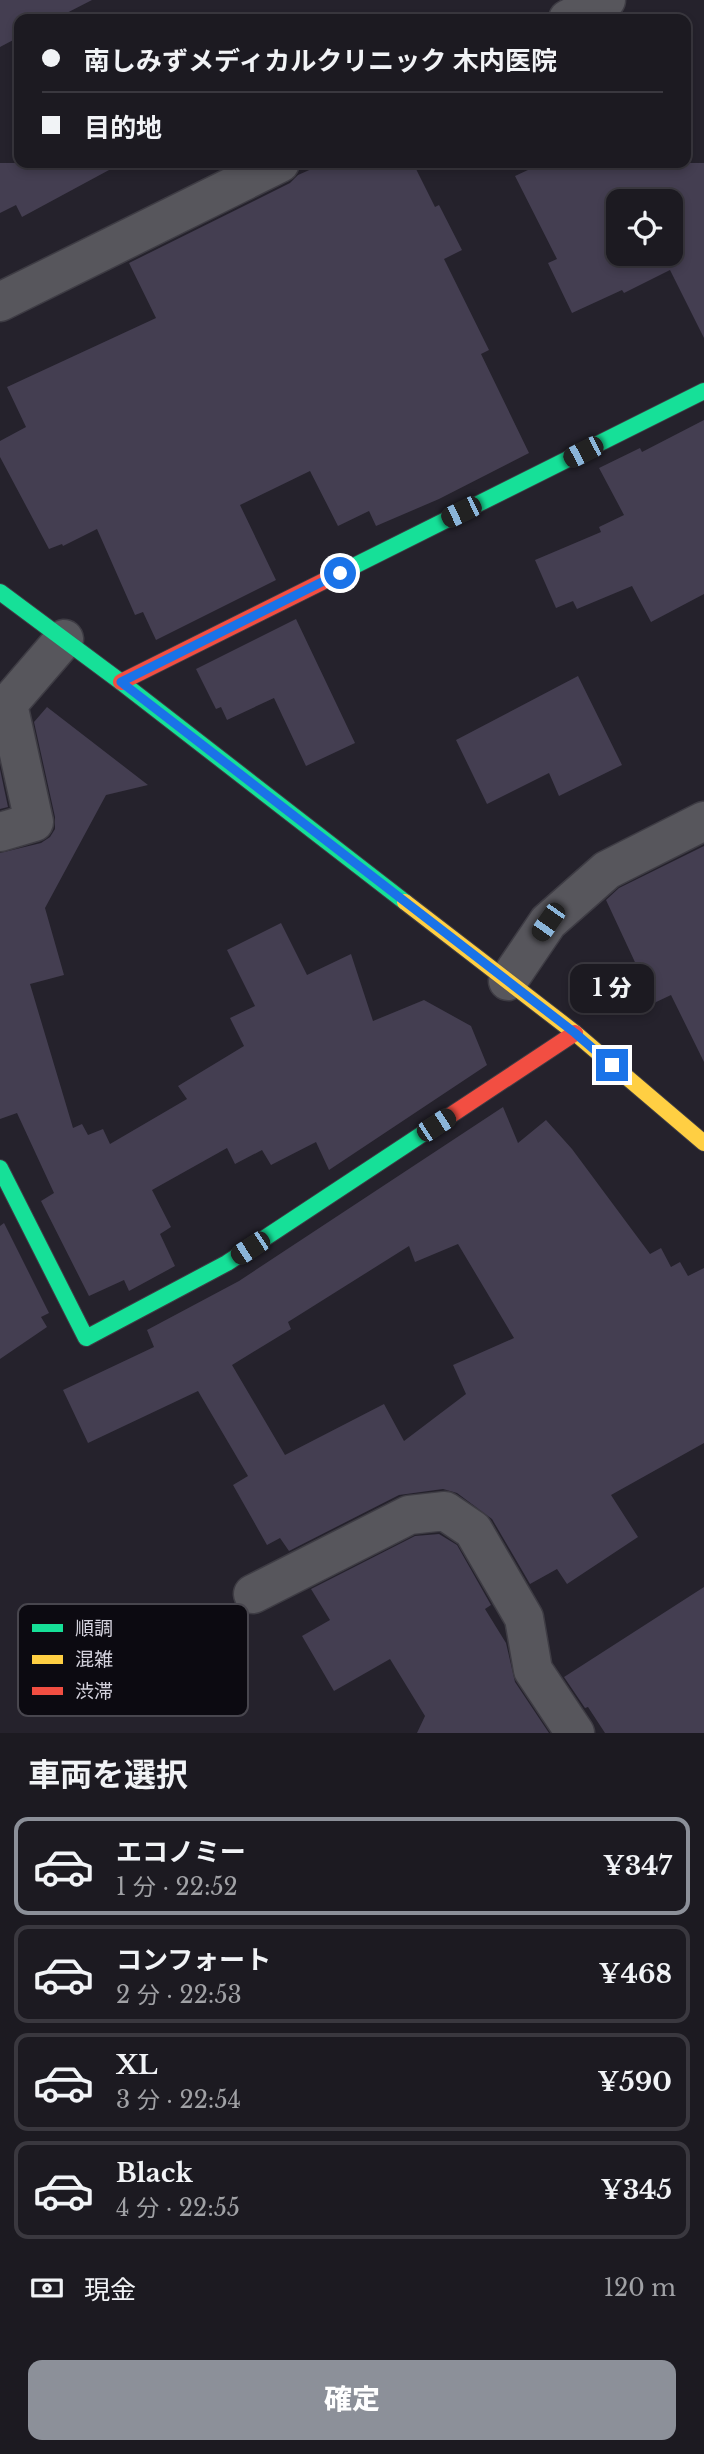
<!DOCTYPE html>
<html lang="ja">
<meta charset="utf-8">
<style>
:root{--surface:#1c1a21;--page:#29272e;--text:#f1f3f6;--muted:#a0a1a5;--line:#3a383f;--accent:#8c9099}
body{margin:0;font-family:"Libre Baskerville","Noto Sans JP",serif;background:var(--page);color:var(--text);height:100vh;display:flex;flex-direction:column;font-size:26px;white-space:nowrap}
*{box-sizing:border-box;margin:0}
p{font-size:23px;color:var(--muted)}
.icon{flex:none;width:38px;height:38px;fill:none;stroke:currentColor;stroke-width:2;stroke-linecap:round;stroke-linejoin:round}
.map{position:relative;height:1733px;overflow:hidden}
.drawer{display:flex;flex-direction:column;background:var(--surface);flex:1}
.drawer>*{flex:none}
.guide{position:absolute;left:14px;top:14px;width:677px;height:154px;border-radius:14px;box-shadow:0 4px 10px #0003,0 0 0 2px var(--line);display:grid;align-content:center;height:154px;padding:0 28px;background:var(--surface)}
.controls{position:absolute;left:606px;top:189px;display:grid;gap:14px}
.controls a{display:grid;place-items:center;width:77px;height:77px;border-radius:14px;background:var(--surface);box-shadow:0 4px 10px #0003,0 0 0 2px var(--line);font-size:35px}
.end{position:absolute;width:32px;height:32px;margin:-16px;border:9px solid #1a73e8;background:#fff;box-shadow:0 0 0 4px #fff}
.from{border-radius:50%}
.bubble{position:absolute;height:49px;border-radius:14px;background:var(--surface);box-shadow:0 4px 10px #0003,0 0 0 2px var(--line);font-size:23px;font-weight:800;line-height:49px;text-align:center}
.car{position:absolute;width:21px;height:42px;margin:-21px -10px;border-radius:9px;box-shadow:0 0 5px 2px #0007;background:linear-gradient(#222 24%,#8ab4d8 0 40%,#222 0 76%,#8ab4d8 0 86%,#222 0)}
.guide b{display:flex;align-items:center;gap:24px;height:66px;font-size:26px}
.guide b+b{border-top:2px solid var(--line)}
.guide i{width:18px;height:18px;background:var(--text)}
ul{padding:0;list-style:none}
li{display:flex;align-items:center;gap:21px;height:98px;margin:0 14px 10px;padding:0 14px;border:4px solid var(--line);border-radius:14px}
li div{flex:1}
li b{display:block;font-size:26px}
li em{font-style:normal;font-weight:800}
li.selected{border-color:var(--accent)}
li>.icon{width:63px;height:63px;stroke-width:1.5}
h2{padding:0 28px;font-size:32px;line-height:84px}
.pay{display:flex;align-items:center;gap:18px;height:77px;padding:0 28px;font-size:26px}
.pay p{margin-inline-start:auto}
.primary-button{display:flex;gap:14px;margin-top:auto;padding:14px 28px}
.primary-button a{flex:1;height:80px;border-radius:14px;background:var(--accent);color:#fff;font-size:28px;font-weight:800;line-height:80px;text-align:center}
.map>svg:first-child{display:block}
.building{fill:#443e51;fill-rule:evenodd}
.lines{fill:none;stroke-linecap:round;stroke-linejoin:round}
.street-casing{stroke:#3e3c44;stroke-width:41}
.fast-casing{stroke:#3e3c44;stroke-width:18}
.slow-casing{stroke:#3e3c44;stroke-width:18}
.jam-casing{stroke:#3e3c44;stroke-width:18}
.street{stroke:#57565c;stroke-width:38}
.fast{stroke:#16e098;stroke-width:16}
.slow{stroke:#ffcf43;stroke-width:16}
.jam{stroke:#f24e42;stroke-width:16}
.route{stroke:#1a73e8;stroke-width:9}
.key{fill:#0c0a11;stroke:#48464e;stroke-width:2}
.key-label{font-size:19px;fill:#d4d2dd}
</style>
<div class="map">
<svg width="704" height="1733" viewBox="0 0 704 1733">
<rect width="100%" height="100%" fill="#25222c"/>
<path class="building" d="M 0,0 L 92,0 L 55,19 L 19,19 L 19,37 L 0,47 Z
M 0,163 L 122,163 L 22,217 L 16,205 L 0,213 Z
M 325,163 L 413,163 L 435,207 L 439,205 L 462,250 L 444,259 L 489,350 L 481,354 L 529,453 L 439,499 L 376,526 L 369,511 L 338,526 L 310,471 L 240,505 L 276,580 L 156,640 L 143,612 L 135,615 L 97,529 L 63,546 L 62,544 L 49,549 L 0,457 L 0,441 L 26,427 L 7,387 L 156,318 L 129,263 L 290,183 L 298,175 Z
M 543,163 L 704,163 L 704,338 L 670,270 L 624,293 L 622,290 L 572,313 L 548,263 L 557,259 L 515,176 ZM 618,201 L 670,201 L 670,254 L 618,254 Z
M 704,420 L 704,594 L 651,622 L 632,586 L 577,609 L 573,601 L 556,608 L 535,560 L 601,532 L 599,527 L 624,515 L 599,468 L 640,448 L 642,452 Z
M 296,619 L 355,743 L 306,766 L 274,698 L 227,720 L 221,707 L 216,709 L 196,669 Z
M 578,676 L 622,765 L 559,796 L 549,773 L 487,804 L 456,740 Z
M 47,707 L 148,785 L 106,795 L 45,908 L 64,975 L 30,984 L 73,1128 L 82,1124 L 88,1135 L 103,1129 L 110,1144 L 187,1099 L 178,1086 L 244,1046 L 230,1018 L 255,1006 L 227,950 L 281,923 L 307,975 L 351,954 L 373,1021 L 424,1000 L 471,1026 L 487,1065 L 329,1170 L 316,1142 L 271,1165 L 262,1150 L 235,1164 L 227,1148 L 152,1190 L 171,1227 L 160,1234 L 175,1266 L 129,1291 L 124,1280 L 89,1296 L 41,1201 L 54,1193 L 17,1113 L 0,1119 L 0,853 L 41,843 L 50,837 L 55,829 L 55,817 L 34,722 Z
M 0,769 L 8,807 L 0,809 Z
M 704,846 L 704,1062 L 671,995 L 654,1003 L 606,900 L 619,888 Z
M 503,1107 L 518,1143 L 546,1120 L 572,1149 L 650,1254 L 661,1248 L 671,1267 L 680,1262 L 688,1276 L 704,1268 L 704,1443 L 611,1495 L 638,1537 L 567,1584 L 557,1569 L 530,1584 L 492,1519 L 457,1493 L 443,1489 L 399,1495 L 289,1551 L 280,1538 L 267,1545 L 233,1485 L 248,1476 L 198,1391 L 88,1443 L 63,1390 L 154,1347 L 147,1330 L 239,1281 ZM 458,1244 L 514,1338 L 453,1365 L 466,1394 L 404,1441 L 384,1404 L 285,1455 L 232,1365 L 291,1329 L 288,1322 L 409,1246 L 415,1262 Z
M 4,1223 L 49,1313 L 41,1317 L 47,1327 L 0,1359 L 0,1226 Z
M 439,1534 L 457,1545 L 491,1605 L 485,1609 L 506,1643 L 515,1682 L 549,1733 L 417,1733 L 425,1716 L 390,1659 L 334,1691 L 302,1636 L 330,1620 L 311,1589 L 415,1536 Z
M 704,1587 L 704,1733 L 605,1733 L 588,1707 L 585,1708 L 564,1677 Z"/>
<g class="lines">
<g class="street-casing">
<path id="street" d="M 568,19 L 606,0
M 0,302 L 280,163
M 0,832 L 34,822 L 8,704 L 64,639
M 508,981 L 548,922 L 607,870 L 704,821
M 253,1594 L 409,1515 L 445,1511 L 473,1530 L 524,1618 L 533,1670 L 575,1733"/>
</g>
<g class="fast-casing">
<path id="fast" d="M 344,571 L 704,391
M 0,592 L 121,682 L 405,902
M 0,1168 L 86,1338 L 227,1263 L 436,1125"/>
</g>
<g class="slow-casing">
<path id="slow" d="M 405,902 L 575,1033 L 704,1143"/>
</g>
<g class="jam-casing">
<path id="jam" d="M 121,682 L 344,571
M 436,1125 L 575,1033"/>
</g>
<use href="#street" class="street"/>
<use href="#fast" class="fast"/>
<use href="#slow" class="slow"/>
<use href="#jam" class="jam"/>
</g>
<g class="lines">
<path class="route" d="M 340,573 L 121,682 L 575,1033 L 612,1065"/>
</g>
<rect x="18" y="1604" width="230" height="112" rx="10" class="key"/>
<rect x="32" y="1624" width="31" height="8" fill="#16e098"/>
<rect x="32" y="1655" width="31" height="9" fill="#ffcf43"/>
<rect x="32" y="1687" width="31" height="8" fill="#f24e42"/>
<g class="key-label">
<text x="75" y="1635">順調</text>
<text x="75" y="1666">混雑</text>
<text x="75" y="1698">渋滞</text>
</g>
</svg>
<div class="controls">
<a><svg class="icon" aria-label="locate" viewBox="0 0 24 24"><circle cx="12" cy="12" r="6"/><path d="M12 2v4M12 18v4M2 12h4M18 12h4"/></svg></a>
</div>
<i class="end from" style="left:340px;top:573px"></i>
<i class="end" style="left:612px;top:1065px"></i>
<div class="bubble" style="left:570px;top:964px;width:84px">1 分</div>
<i class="car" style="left:583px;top:452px;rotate:243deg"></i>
<i class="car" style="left:461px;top:512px;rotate:244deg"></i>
<i class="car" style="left:548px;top:922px;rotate:215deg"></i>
<i class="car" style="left:436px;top:1125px;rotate:57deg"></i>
<i class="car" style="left:250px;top:1248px;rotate:237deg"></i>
<div class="guide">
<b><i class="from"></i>南しみずメディカルクリニック 木内医院</b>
<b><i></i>目的地</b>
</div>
</div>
<section class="drawer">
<h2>車両を選択</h2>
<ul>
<li class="selected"><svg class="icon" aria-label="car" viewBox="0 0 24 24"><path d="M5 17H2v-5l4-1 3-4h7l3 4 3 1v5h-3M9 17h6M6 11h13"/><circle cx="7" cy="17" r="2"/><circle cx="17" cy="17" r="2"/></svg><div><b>エコノミー</b><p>1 分 · 22:52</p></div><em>¥347</em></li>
<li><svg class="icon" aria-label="car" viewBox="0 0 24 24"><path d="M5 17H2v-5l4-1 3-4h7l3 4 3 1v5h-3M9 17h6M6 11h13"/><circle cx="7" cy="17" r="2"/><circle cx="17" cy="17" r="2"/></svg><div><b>コンフォート</b><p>2 分 · 22:53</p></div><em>¥468</em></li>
<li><svg class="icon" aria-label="car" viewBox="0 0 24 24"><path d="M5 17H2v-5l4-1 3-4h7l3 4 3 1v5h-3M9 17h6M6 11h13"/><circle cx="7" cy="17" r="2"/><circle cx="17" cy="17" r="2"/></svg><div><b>XL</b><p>3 分 · 22:54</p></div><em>¥590</em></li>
<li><svg class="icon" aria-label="car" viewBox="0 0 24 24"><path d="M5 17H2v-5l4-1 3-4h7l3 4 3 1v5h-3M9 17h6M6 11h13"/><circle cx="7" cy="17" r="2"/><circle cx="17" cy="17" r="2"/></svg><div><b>Black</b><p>4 分 · 22:55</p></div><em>¥345</em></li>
</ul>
<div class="pay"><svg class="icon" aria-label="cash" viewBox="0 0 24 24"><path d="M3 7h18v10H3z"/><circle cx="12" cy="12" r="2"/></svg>現金<p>120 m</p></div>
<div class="primary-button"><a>確定</a></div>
</section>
